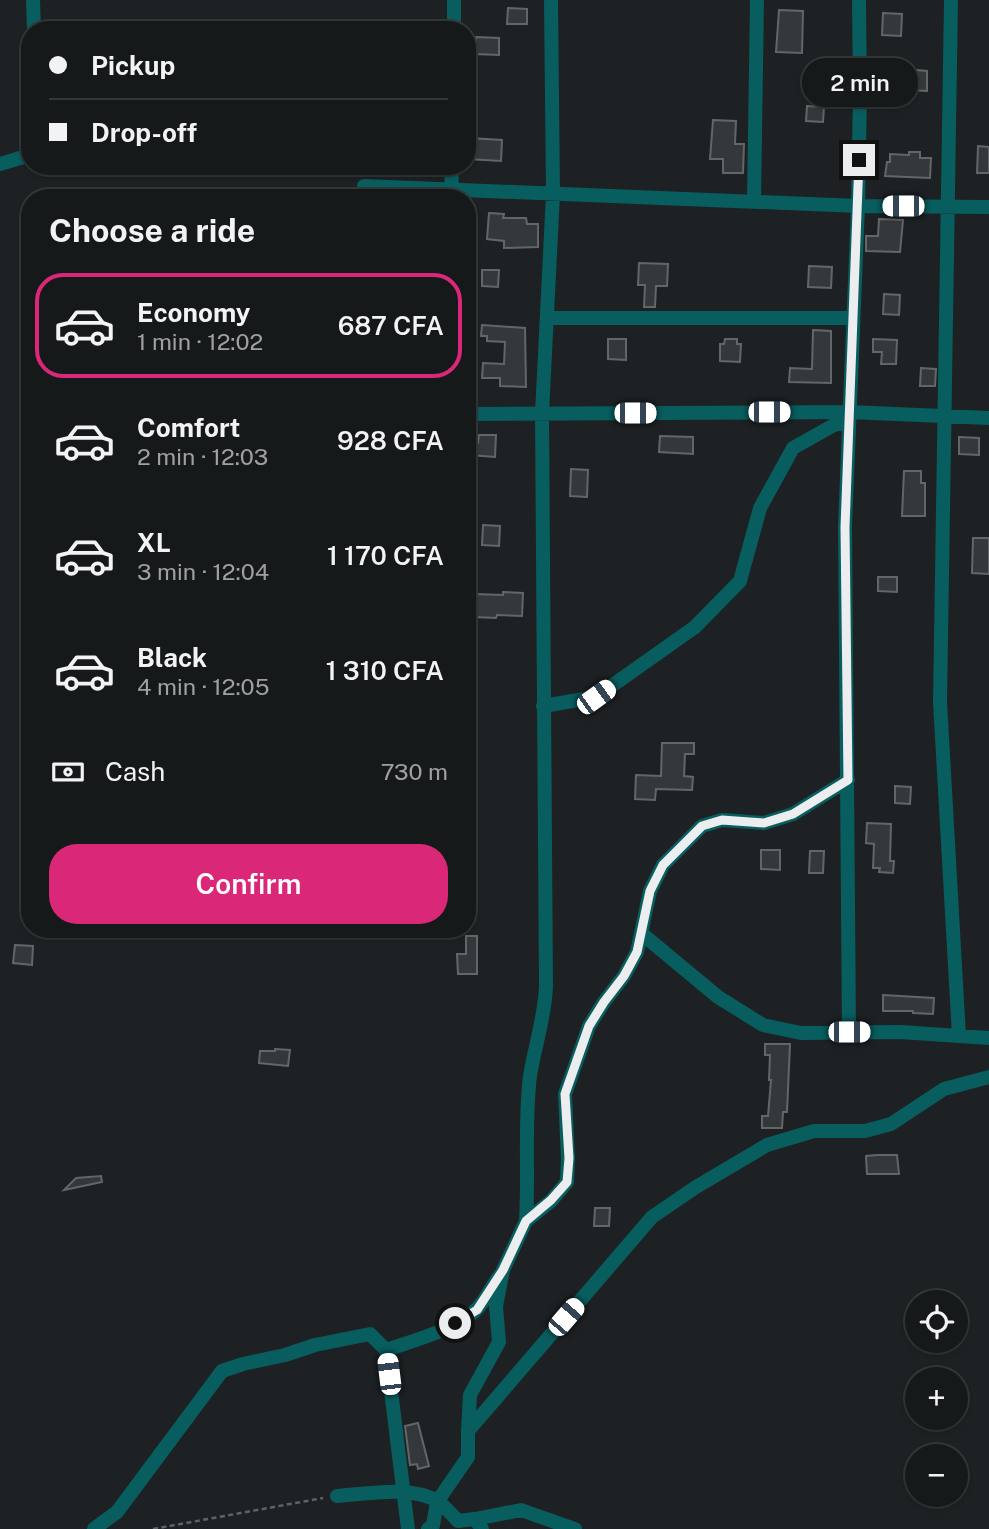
<!DOCTYPE html>
<meta charset="utf-8">
<style>
:root{--surface:#16191a;--page:#232627;--text:#f1f3f6;--muted:#9ea0a2;--line:#353839;--accent:#db2777}
body{margin:0;font-family:"Public Sans",sans-serif;background:var(--page);color:var(--text);height:100vh;display:flex;flex-direction:column;font-size:26px;white-space:nowrap}
*{box-sizing:border-box;margin:0}
p{font-size:23px;color:var(--muted)}
.icon{flex:none;width:38px;height:38px;fill:none;stroke:currentColor;stroke-width:2;stroke-linecap:round;stroke-linejoin:round}
.map{position:relative;flex:1;overflow:hidden}
.drawer{position:absolute;left:21px;top:189px;width:455px;height:749px;display:flex;flex-direction:column;background:var(--surface);border-radius:28px;box-shadow:0 2px 5px #0004,0 0 0 2px var(--line)}
.drawer>*{flex:none}
.hud{position:absolute;left:21px;top:21px;width:455px;height:154px;border-radius:28px;box-shadow:0 2px 5px #0004,0 0 0 2px var(--line);display:grid;align-content:center;height:154px;padding:0 28px;background:var(--surface)}
.buttons{position:absolute;left:905px;top:1290px;display:grid;gap:14px}
.buttons a{display:grid;place-items:center;width:63px;height:63px;border-radius:50%;background:var(--surface);box-shadow:0 2px 5px #0004,0 0 0 2px var(--line);font-size:35px}
.end{position:absolute;width:32px;height:32px;margin:-16px;border:9px solid #ebedef;background:#111;box-shadow:0 0 0 4px #111}
.from{border-radius:50%}
.bubble{position:absolute;height:49px;border-radius:24px;background:var(--surface);box-shadow:0 2px 5px #0004,0 0 0 2px var(--line);font-size:23px;font-weight:600;line-height:49px;text-align:center}
.car{position:absolute;width:21px;height:42px;margin:-21px -10px;border-radius:9px;box-shadow:0 0 5px 2px #0007;background:linear-gradient(#fff 24%,#345 0 40%,#fff 0 76%,#345 0 86%,#fff 0)}
.hud b{display:flex;align-items:center;gap:24px;height:66px;font-size:26px}
.hud b+b{border-top:2px solid var(--line)}
.hud i{width:18px;height:18px;background:var(--text)}
ul{padding:0;list-style:none}
li{display:flex;align-items:center;gap:21px;height:105px;margin:0 14px 10px;padding:0 14px;border:4px solid transparent;border-radius:28px}
li div{flex:1}
li b{display:block;font-size:26px}
li em{font-style:normal;font-weight:600}
li.on{border-color:var(--accent)}
li>.icon{width:63px;height:63px;stroke-width:1.5}
h2{padding:0 28px;font-size:32px;line-height:84px}
.pay{display:flex;align-items:center;gap:18px;height:77px;padding:0 28px;font-size:26px}
.pay p{margin-inline-start:auto}
.action{display:flex;gap:14px;margin-top:auto;padding:14px 28px}
.action a{flex:1;height:80px;border-radius:28px;background:var(--accent);color:#fff;font-size:28px;font-weight:600;line-height:80px;text-align:center}
.map>svg:first-child{display:block}
.building{fill:#35383b;stroke:#636669;stroke-width:2}
.lines{fill:none;stroke-linecap:round;stroke-linejoin:round}
.path{stroke:#606365;stroke-width:2.5;stroke-dasharray:5 3.5;stroke-linecap:butt}
.street{stroke:#085d5f;stroke-width:14}
.route{stroke:#ebedef;stroke-width:9}
</style>
<div class="map">
<svg width="989" height="1529" viewBox="0 0 989 1529">
<rect width="100%" height="100%" fill="#1d2123"/>
<path class="building" d="M 508,8 L 527,9 L 527,24 L 507,24 Z
M 779,10 L 803,11 L 802,53 L 776,52 Z
M 883,13 L 902,14 L 901,36 L 882,35 Z
M 476,37 L 499,38 L 499,55 L 475,54 Z
M 881,67 L 927,71 L 927,91 L 906,90 L 907,86 L 886,85 L 887,78 L 880,78 Z
M 807,106 L 824,107 L 823,122 L 806,121 Z
M 713,120 L 736,121 L 735,144 L 744,144 L 743,173 L 723,173 L 723,159 L 710,159 Z
M 469,138 L 502,140 L 501,161 L 468,159 Z
M 978,146 L 989,147 L 989,173 L 977,173 Z
M 909,152 L 920,152 L 920,158 L 931,158 L 930,178 L 885,176 L 887,162 L 890,162 L 890,154 L 909,155 Z
M 489,213 L 504,214 L 503,218 L 526,218 L 527,224 L 538,224 L 538,247 L 504,248 L 504,241 L 487,239 Z
M 879,219 L 903,220 L 900,252 L 866,251 L 866,236 L 878,236 Z
M 639,263 L 668,264 L 667,286 L 656,286 L 655,307 L 644,307 L 645,285 L 638,285 Z
M 809,266 L 832,267 L 831,288 L 808,287 Z
M 482,270 L 499,270 L 498,287 L 482,286 Z
M 884,294 L 900,295 L 899,315 L 883,314 Z
M 482,325 L 525,328 L 526,387 L 500,386 L 500,378 L 482,378 L 483,363 L 504,364 L 505,342 L 487,341 L 487,336 L 481,336 Z
M 813,330 L 831,331 L 831,383 L 789,382 L 790,368 L 812,369 Z
M 608,339 L 626,339 L 626,360 L 608,359 Z
M 725,339 L 737,339 L 737,344 L 741,344 L 740,362 L 720,361 L 720,344 L 724,344 Z
M 873,339 L 897,340 L 896,364 L 881,364 L 882,352 L 873,352 Z
M 921,368 L 936,369 L 935,386 L 920,386 Z
M 479,435 L 496,435 L 495,457 L 469,455 L 470,442 L 478,443 Z
M 660,436 L 693,437 L 693,454 L 659,452 Z
M 959,437 L 979,438 L 979,455 L 959,454 Z
M 571,469 L 588,470 L 587,497 L 570,496 Z
M 904,471 L 921,471 L 921,483 L 925,483 L 925,516 L 902,516 Z
M 483,525 L 500,526 L 499,546 L 482,545 Z
M 973,538 L 989,538 L 989,574 L 972,573 Z
M 878,577 L 897,577 L 897,592 L 878,591 Z
M 503,592 L 523,593 L 522,616 L 497,615 L 496,618 L 474,617 L 475,594 L 503,595 Z
M 662,743 L 694,743 L 694,754 L 685,754 L 684,776 L 693,777 L 692,790 L 656,789 L 655,800 L 635,799 L 636,775 L 661,776 Z
M 895,786 L 911,787 L 910,804 L 895,803 Z
M 867,823 L 891,824 L 890,861 L 894,861 L 893,873 L 879,872 L 880,868 L 873,868 L 874,844 L 866,843 Z
M 761,850 L 780,850 L 780,870 L 761,869 Z
M 810,851 L 824,851 L 823,873 L 809,873 Z
M 466,936 L 477,936 L 477,974 L 458,974 L 457,954 L 466,954 Z
M 15,945 L 33,946 L 32,965 L 13,963 Z
M 883,995 L 934,998 L 933,1014 L 913,1013 L 913,1011 L 883,1011 Z
M 765,1044 L 790,1044 L 787,1112 L 783,1112 L 782,1128 L 762,1128 L 762,1116 L 768,1116 L 771,1080 L 769,1080 L 770,1055 L 765,1055 Z
M 275,1049 L 290,1050 L 288,1066 L 259,1063 L 260,1051 L 275,1051 Z
M 877,1155 L 897,1155 L 899,1174 L 867,1174 L 866,1156 Z
M 101,1176 L 102,1182 L 64,1190 L 76,1178 Z
M 595,1208 L 610,1208 L 609,1226 L 594,1226 Z
M 418,1423 L 429,1466 L 418,1469 L 417,1464 L 410,1465 L 405,1426 Z"/>
<g class="lines">
<path class="path" d="M 153,1529 L 323,1498"/>
<path class="street" d="M 33,0 L 34,30
M 951,0 L 940,702 L 959,1036
M 454,30 L 454,0
M 0,164 L 30,155
M 364,186 L 858,206 L 989,207
M 451,198 L 452,166
M 754,202 L 757,0
M 547,318 L 853,318
M 467,414 L 849,412 L 989,418
M 543,706 L 596,697 L 695,627 L 740,581 L 760,508 L 793,448 L 834,425 L 849,421
M 641,933 L 718,997 L 763,1025 L 801,1033 L 900,1032 L 989,1038
M 849,1032 L 845,527 L 858,206 L 860,92 L 859,0
M 526,1221 C 529,1173 524,1124 530,1076 C 535,1045 545,1017 546,986 L 542,413 L 553,194 L 551,0
M 386,1350 C 415,1340 451,1331 475,1311 C 485,1302 492,1285 500,1275
M 468,1431 L 470,1395 L 499,1342 L 496,1306 L 503,1270 L 526,1221 L 551,1201 L 567,1182 L 568,1159 L 565,1094 L 589,1026 L 604,1002 L 624,976 L 637,952 L 650,891 L 663,865 L 702,826 L 722,820 L 764,823 L 793,814 L 848,780
M 337,1496 C 367,1494 410,1485 437,1501 C 445,1506 451,1514 458,1521 L 475,1519 L 482,1529
M 475,1519 L 521,1510 L 575,1529
M 94,1529 L 117,1512 L 222,1371 L 243,1364 L 285,1355 L 315,1345 L 370,1334 L 386,1350 L 408,1529
M 428,1529 L 433,1525 L 437,1502 L 468,1457 L 468,1431 L 652,1217 L 696,1187 L 767,1145 L 814,1131 L 865,1131 L 891,1124 L 944,1089 L 989,1077"/>
</g>
<g class="lines">
<path class="route" d="M 455,1323 L 477,1310 L 503,1270 L 526,1221 L 551,1200 L 567,1182 L 569,1158 L 565,1094 L 589,1026 L 604,1002 L 624,976 L 637,952 L 650,891 L 663,865 L 702,826 L 722,820 L 764,823 L 793,814 L 848,780 L 845,527 L 859,160"/>
</g>
</svg>
<div class="buttons">
<a><svg class="icon" aria-label="locate" viewBox="0 0 24 24"><circle cx="12" cy="12" r="6"/><path d="M12 2v4M12 18v4M2 12h4M18 12h4"/></svg></a>
<a>+</a>
<a>−</a>
</div>
<i class="end from" style="left:455px;top:1323px"></i>
<i class="end" style="left:859px;top:160px"></i>
<div class="bubble" style="left:802px;top:58px;width:116px">2 min</div>
<i class="car" style="left:903px;top:206px;rotate:270deg"></i>
<i class="car" style="left:769px;top:412px;rotate:90deg"></i>
<i class="car" style="left:635px;top:413px;rotate:90deg"></i>
<i class="car" style="left:596px;top:697px;rotate:54deg"></i>
<i class="car" style="left:849px;top:1032px;rotate:90deg"></i>
<i class="car" style="left:566px;top:1317px;rotate:41deg"></i>
<i class="car" style="left:389px;top:1374px;rotate:353deg"></i>
<div class="hud">
<b><i class="from"></i>Pickup</b>
<b><i></i>Drop-off</b>
</div>
<section class="drawer">
<h2>Choose a ride</h2>
<ul>
<li class="on"><svg class="icon" aria-label="car" viewBox="0 0 24 24"><path d="M5 17H2v-5l4-1 3-4h7l3 4 3 1v5h-3M9 17h6M6 11h13"/><circle cx="7" cy="17" r="2"/><circle cx="17" cy="17" r="2"/></svg><div><b>Economy</b><p>1 min · 12:02</p></div><em>687 CFA</em></li>
<li><svg class="icon" aria-label="car" viewBox="0 0 24 24"><path d="M5 17H2v-5l4-1 3-4h7l3 4 3 1v5h-3M9 17h6M6 11h13"/><circle cx="7" cy="17" r="2"/><circle cx="17" cy="17" r="2"/></svg><div><b>Comfort</b><p>2 min · 12:03</p></div><em>928 CFA</em></li>
<li><svg class="icon" aria-label="car" viewBox="0 0 24 24"><path d="M5 17H2v-5l4-1 3-4h7l3 4 3 1v5h-3M9 17h6M6 11h13"/><circle cx="7" cy="17" r="2"/><circle cx="17" cy="17" r="2"/></svg><div><b>XL</b><p>3 min · 12:04</p></div><em>1 170 CFA</em></li>
<li><svg class="icon" aria-label="car" viewBox="0 0 24 24"><path d="M5 17H2v-5l4-1 3-4h7l3 4 3 1v5h-3M9 17h6M6 11h13"/><circle cx="7" cy="17" r="2"/><circle cx="17" cy="17" r="2"/></svg><div><b>Black</b><p>4 min · 12:05</p></div><em>1 310 CFA</em></li>
</ul>
<div class="pay"><svg class="icon" aria-label="cash" viewBox="0 0 24 24"><path d="M3 7h18v10H3z"/><circle cx="12" cy="12" r="2"/></svg>Cash<p>730 m</p></div>
<div class="action"><a>Confirm</a></div>
</section>
</div>
